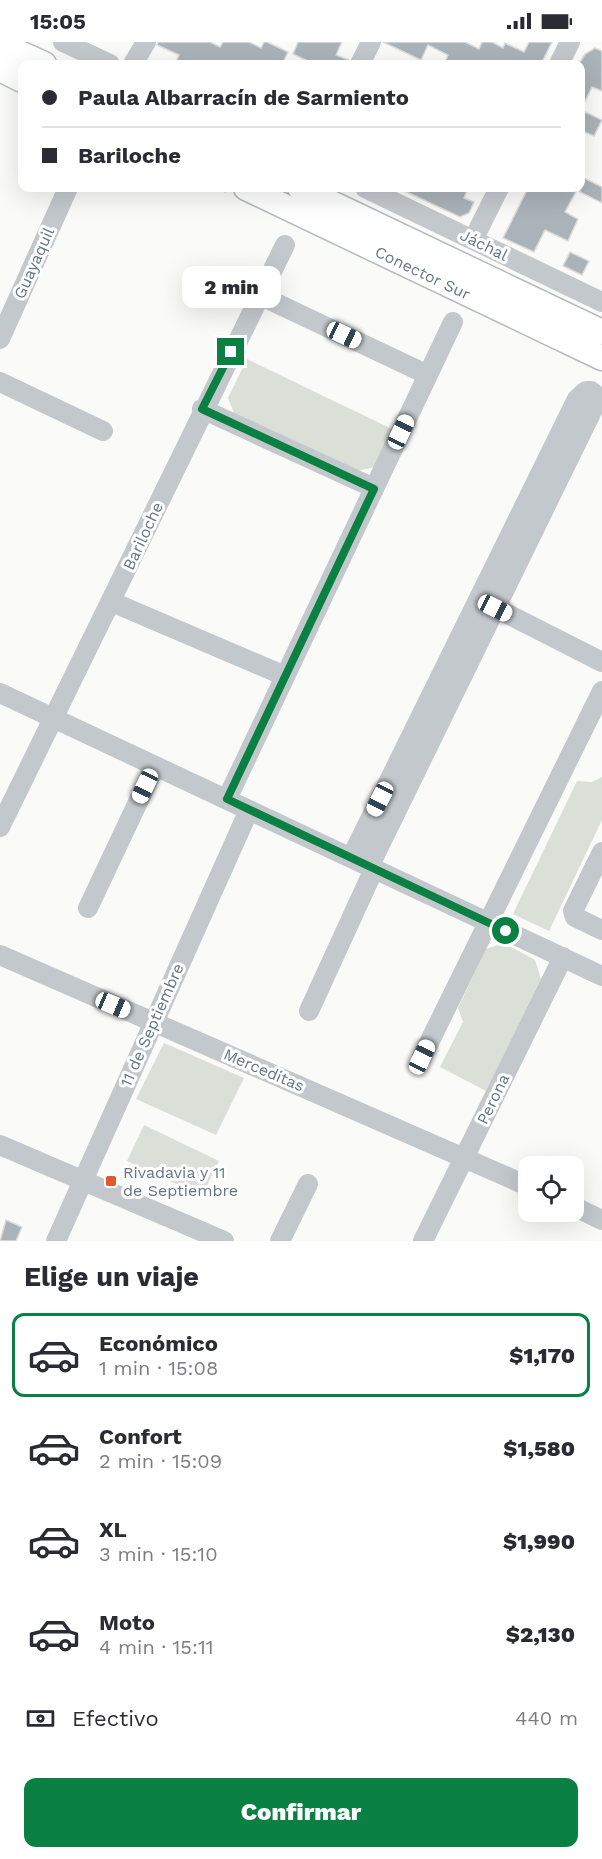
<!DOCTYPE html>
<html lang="es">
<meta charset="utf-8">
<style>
:root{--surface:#fff;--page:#f2f2f3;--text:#2b2b33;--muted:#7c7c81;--line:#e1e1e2;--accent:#0b8043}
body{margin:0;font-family:"Work Sans",sans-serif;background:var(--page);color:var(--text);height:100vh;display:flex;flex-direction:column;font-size:22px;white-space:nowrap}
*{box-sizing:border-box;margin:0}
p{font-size:20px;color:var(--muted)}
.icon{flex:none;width:33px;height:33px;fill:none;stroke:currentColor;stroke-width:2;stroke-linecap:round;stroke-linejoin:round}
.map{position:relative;height:1199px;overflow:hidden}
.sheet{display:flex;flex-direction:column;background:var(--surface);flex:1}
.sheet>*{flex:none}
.hud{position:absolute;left:18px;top:18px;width:567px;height:132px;border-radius:12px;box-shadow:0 6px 24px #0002;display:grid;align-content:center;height:132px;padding:0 24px;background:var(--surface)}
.fabs{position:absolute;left:518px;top:1114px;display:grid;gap:12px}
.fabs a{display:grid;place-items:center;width:66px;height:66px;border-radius:12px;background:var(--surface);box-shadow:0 6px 24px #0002;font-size:30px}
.end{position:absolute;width:27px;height:27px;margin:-14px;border:8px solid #0b8043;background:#fff;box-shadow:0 0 0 3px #fff}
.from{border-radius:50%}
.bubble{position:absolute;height:42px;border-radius:12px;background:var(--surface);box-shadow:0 6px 24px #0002;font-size:20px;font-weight:800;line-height:42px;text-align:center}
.car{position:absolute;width:18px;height:36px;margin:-18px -9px;border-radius:8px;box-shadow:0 0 4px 2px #0007;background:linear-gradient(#fff 24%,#345 0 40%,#fff 0 76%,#345 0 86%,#fff 0)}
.hud b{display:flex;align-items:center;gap:21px;height:57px;font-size:22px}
.hud b+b{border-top:2px solid var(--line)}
.hud i{width:15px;height:15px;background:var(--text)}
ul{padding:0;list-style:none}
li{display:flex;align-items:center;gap:18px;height:84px;margin:0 12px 9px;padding:0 12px;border:3px solid transparent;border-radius:12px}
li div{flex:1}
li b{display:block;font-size:22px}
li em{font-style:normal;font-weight:800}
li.on{border-color:var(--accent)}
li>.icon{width:54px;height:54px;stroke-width:1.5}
h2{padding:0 24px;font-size:27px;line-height:72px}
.pay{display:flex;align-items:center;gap:15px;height:66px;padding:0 24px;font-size:22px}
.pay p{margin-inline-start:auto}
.action{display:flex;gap:12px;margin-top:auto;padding:12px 24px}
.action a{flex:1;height:69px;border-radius:12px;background:var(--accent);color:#fff;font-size:24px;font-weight:800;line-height:69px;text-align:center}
.status{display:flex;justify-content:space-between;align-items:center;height:42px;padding:0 30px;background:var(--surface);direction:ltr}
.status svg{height:16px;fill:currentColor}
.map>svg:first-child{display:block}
.green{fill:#dadfd7}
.building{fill:#aab3b9;stroke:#dcdcda;stroke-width:1.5}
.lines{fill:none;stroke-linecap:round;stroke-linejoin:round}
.major-casing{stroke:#b5babe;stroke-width:27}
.path{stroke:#bbbfc2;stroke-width:2;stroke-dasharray:3 3;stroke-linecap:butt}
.minor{stroke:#c3c8cc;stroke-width:20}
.major{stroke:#fff;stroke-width:24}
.route{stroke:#0b8043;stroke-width:8}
.poi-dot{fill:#e4572e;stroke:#fff;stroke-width:2}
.labels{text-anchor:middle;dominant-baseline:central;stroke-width:6;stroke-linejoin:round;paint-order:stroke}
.street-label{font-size:16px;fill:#657683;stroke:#fff}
.poi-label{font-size:16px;fill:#657683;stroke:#fff;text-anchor:start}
</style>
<div class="status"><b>15:05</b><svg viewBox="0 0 49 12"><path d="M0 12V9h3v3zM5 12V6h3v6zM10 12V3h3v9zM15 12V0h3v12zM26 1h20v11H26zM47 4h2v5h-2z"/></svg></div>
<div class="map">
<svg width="602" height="1199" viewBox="0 0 602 1199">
<rect width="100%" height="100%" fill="#fafaf8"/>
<path class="green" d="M 247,317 L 394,388 L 374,425 L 358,429 L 234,371 L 228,356 Z
M 602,735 L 602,778 L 549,889 L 513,872 L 577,739 L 592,740 Z
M 504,901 L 535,918 L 541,937 L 486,1049 L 440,1025 L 463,980 L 458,966 L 486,907 Z
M 164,1001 L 244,1036 L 216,1093 L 136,1057 Z
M 144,1083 L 219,1119 L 202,1154 L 127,1119 Z"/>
<path class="building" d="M 158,0 L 210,0 L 220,5 L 223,0 L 249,0 L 261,6 L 264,0 L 267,0 L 288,10 L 282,22 L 175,22 L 179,13 L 157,3 Z
M 298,0 L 342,0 L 336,13 L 349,18 L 348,22 L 314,22 L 293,12 Z
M 383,0 L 465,0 L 479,7 L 482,0 L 492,0 L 503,6 L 505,1 L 524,10 L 529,0 L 552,0 L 541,22 L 444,22 L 448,13 L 428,3 L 421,18 Z
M 595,6 L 602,9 L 602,49 L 592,45 L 581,68 L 602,78 L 594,94 L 580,88 L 580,20 L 585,12 Z
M 580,134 L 602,145 L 602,161 L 580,150 Z
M 398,146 L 468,146 L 464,156 L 474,160 L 469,171 L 460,175 Z
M 528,146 L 578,146 L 565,170 L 578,177 L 568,199 L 545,188 L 534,210 L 503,196 Z
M 570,210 L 589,219 L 582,233 L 563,224 Z
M 6,1178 L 22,1185 L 16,1199 L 0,1199 Z"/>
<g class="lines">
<g class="major-casing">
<g id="major">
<path d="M 0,2 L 44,22"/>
<path d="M 0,27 L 22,38"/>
<path id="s1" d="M 246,146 L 602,316"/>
<path d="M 300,146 L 602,290"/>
</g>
</g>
<path class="path" d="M 218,146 L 229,151"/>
<path class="minor" d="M 63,0 L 110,22
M 133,22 L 146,0
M 360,22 L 371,0
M 559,22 L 570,0
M 365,146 L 602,260
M 473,198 L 499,146
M 259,253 L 428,333
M 0,297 L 68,146
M 0,340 L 103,389
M 202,367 L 374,446
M 112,560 L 285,634
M 484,560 L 602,620
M 0,651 L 602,934
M 227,757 L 453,280
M 0,785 L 285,203
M 602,810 L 573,869 L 575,875 L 602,888
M 351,816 L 577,357 L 586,349 L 591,349 L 596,353 L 596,361 L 369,825
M 88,866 L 155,724
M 0,913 L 528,1144
M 309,969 L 374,827
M 422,1015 L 602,649
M 0,1103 L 224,1199
M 573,1164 L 602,1178
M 56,1199 L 249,768
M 280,1199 L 308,1142
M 423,1199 L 563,915"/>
<use href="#major" class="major"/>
</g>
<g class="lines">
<path class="route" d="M 231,310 L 202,367 L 374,447 L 227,757 L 506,889"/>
</g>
<rect class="poi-dot" x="105" y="1133" width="12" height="12" rx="3"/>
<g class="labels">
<g class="street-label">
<text transform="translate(484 203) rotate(26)">Jáchal</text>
<text transform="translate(34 221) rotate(-66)">Guayaquil</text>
<text stroke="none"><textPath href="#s1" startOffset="196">Conector Sur</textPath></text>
<text transform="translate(143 494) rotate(-65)">Bariloche</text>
<text transform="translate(152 983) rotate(-66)">11 de Septiembre</text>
<text transform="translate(264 1028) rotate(23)">Merceditas</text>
<text transform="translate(493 1057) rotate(-64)">Perona</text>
</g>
<g class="poi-label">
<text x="123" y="1130">Rivadavia y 11<tspan x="123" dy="18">de Septiembre</tspan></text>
</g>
</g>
</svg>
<div class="fabs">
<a><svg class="icon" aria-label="locate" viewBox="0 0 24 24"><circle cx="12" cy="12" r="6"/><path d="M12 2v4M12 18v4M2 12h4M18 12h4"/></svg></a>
</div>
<i class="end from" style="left:506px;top:889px"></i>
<i class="end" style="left:231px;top:310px"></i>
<div class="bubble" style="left:182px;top:224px;width:99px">2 min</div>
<i class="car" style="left:344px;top:293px;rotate:115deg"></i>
<i class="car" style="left:401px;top:390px;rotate:25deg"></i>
<i class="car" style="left:495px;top:566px;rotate:117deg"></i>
<i class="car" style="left:145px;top:744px;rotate:205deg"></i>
<i class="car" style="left:380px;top:757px;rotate:207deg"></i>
<i class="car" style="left:113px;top:963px;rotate:113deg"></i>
<i class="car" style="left:422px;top:1015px;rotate:25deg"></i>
<div class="hud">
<b><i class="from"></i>Paula Albarracín de Sarmiento</b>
<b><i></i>Bariloche</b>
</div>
</div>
<section class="sheet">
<h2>Elige un viaje</h2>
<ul>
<li class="on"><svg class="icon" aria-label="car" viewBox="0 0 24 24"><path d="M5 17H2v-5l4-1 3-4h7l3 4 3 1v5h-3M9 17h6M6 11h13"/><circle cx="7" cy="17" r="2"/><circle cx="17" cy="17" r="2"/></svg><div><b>Económico</b><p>1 min · 15:08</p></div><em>$1,170</em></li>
<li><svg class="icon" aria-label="car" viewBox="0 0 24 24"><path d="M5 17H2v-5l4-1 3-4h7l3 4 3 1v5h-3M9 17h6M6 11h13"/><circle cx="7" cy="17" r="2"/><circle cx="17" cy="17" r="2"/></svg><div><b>Confort</b><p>2 min · 15:09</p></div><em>$1,580</em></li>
<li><svg class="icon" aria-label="car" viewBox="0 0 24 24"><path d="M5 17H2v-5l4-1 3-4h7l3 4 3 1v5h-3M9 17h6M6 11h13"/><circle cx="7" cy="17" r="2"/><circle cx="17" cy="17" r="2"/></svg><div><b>XL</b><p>3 min · 15:10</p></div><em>$1,990</em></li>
<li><svg class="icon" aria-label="car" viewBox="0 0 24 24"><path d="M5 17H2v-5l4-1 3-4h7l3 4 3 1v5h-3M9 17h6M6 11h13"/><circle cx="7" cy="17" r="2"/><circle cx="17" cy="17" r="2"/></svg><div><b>Moto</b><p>4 min · 15:11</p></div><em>$2,130</em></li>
</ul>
<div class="pay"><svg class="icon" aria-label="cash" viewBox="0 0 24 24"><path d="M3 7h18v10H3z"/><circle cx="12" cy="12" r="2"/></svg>Efectivo<p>440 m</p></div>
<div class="action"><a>Confirmar</a></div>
</section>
